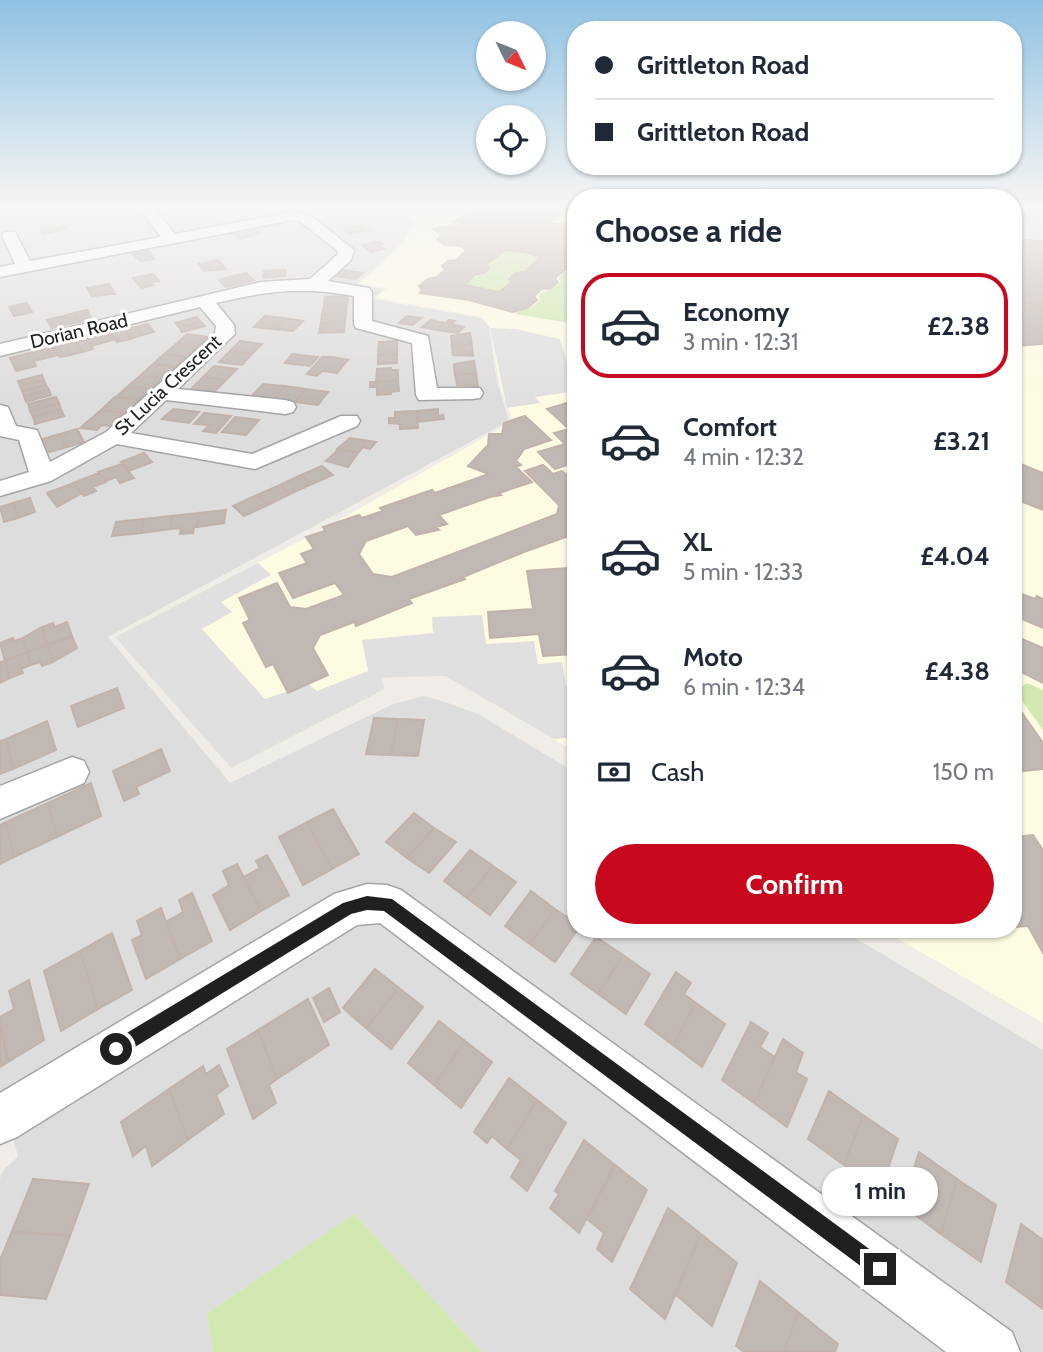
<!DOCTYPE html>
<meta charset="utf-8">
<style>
:root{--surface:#fff;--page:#f2f2f3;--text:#1f2937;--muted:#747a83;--line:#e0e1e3;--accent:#c8081c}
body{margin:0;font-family:Cabin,sans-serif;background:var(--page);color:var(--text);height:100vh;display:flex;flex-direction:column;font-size:26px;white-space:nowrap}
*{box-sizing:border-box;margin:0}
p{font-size:23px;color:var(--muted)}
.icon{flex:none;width:38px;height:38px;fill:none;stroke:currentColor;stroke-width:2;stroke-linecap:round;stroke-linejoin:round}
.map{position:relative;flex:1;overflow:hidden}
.panel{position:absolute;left:567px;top:189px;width:455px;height:749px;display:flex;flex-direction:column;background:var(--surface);border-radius:28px;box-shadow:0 2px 5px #0004}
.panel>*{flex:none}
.banner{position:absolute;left:567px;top:21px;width:455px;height:154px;border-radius:28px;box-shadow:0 2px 5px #0004;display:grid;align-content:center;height:154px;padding:0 28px;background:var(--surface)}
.needle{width:46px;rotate:133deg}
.controls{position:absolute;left:476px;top:21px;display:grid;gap:14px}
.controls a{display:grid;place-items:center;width:70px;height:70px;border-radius:50%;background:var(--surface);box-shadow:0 2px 5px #0004;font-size:35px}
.end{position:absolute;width:32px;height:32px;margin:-16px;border:9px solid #202020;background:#fff;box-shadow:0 0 0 4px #fff}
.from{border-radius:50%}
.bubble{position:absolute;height:49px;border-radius:24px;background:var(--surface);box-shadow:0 2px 5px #0004;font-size:23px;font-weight:700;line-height:49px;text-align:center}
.banner b{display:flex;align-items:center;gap:24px;height:66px;font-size:26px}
.banner b+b{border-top:2px solid var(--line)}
.banner i{width:18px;height:18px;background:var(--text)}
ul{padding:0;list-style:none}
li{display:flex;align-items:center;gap:21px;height:105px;margin:0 14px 10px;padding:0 14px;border:4px solid transparent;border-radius:28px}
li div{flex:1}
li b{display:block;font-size:26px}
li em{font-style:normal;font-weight:700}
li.on{border-color:var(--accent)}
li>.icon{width:63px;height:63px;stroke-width:1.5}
h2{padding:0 28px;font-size:32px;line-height:84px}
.pay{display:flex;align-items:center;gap:18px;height:77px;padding:0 28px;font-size:26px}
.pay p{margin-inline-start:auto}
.action{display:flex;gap:14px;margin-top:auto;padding:14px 28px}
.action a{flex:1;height:80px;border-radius:42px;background:var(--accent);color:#fff;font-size:28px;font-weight:700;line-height:80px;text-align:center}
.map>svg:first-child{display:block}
.residential{fill:#dedddd}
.education{fill:#fefbe3}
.grass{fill:#d1e8b0}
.parking{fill:#e0e0e0}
.building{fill:#c1b8b4;stroke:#c2b2aa;stroke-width:2;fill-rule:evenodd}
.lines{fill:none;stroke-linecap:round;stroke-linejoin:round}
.street-casing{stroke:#a4a4a4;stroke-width:3}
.street{fill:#fff;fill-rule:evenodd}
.route{fill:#202020}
.labels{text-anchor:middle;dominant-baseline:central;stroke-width:6;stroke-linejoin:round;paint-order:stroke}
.far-street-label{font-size:19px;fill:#202020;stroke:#fff}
</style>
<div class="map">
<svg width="1043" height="1352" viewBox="0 0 1043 1352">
<rect width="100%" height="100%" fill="#f0ece7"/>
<path class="residential" d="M 0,208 L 395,208 L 414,224 L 397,247 L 356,285 L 384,289 L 373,299 L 480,318 L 488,322 L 497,382 L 509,421 L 108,637 L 230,783 L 393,704 L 424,696 L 445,702 L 480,715 L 576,773 L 576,929 L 840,929 L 1043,1050 L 1043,1352 L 482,1352 L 354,1214 L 207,1313 L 213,1352 L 0,1352 L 0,1178 L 5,1168 L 18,1157 L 4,1100 L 0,1102 Z"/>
<path class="education" d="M 398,208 L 576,208 L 576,752 L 445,676 L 381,678 L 385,689 L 231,768 L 115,637 L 325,528 L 513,421 L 501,390 L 490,328 L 482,317 L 376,298 L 387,288 L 360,284 L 400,247 L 416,224 Z
M 1013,208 L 1043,208 L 1043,1023 L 881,929 L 1013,929 Z"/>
<path class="grass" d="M 505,250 L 525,252 L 540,257 L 525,272 L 516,273 L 509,278 L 512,282 L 499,292 L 464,285 C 472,277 482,275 489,268 L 486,264 Z
M 576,269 L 576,324 L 515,314 C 523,307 530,310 541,300 L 538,296 C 545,289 554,289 561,282 L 558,278 L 568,270 Z
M 1013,683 L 1023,686 L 1027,683 L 1043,690 L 1043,730 L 1013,688 Z
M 354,1214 L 482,1352 L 213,1352 L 207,1313 Z"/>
<path class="parking" d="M 1013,208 L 1043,208 L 1043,241 L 1013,237 Z
M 490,328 L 516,329 L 560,339 L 576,391 L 535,397 L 540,403 L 507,408 Z
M 258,563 L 271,575 L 221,602 L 232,612 L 202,629 L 265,699 L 308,684 L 317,691 L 368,671 L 362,640 L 433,633 L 432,617 L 482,615 L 486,644 L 534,641 L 538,664 L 562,662 L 566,686 L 576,686 L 576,737 L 554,739 L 445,676 L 381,678 L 385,689 L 231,768 L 115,637 Z"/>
<path class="building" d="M 474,208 L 576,208 L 576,212 L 564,210 L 549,223 L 564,225 L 576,215 L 576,268 L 565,270 L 555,278 L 558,282 L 551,288 L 542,289 L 534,296 L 537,300 L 527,308 L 513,312 L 469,300 L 420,293 L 422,290 L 419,286 L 428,279 L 437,277 L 445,270 L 442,266 L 448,261 L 457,260 L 466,250 L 461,246 L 445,245 L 437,240 L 441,234 L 433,229 L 465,223 L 453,222 ZM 505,250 L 525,252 L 540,257 L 525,272 L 516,273 L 509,279 L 512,282 L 499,292 L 464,285 L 475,275 L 484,273 L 489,268 L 486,264 Z
M 63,225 L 66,229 L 43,234 L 40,229 Z
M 363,225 L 369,230 L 349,234 L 343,229 Z
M 256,230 L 259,233 L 242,239 L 232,234 Z
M 1013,239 L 1043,241 L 1043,245 L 1023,242 L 1018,243 L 1025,246 L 1025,243 L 1043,246 L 1043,306 L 1013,301 Z
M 379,241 L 383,244 L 379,245 L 384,249 L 371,252 L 362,245 Z
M 148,250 L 154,259 L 142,261 L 132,254 Z
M 218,260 L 226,269 L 204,271 L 199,264 Z
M 286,270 L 285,276 L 263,278 L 264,271 Z
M 342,270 L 363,273 L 355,279 L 335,276 Z
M 246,273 L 254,280 L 240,284 L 233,276 Z
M 153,274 L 159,281 L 152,282 L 154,285 L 141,288 L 133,278 Z
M 233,276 L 240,284 L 226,287 L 219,280 Z
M 109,284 L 115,294 L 92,296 L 87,288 Z
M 348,296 L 347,305 L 324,306 L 325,297 Z
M 1013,301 L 1043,306 L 1043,344 L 1013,346 Z
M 27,303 L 32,312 L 14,316 L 9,307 Z
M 347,305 L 346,313 L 322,314 L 324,306 Z
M 87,310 L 92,319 L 79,322 L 74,313 Z
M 74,313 L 79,322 L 65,325 L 60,317 Z
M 346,313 L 345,322 L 321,323 L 322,314 Z
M 265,316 L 284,318 L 273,329 L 254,327 Z
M 407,316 L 421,318 L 413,325 L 399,323 Z
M 60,317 L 65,325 L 52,328 L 47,320 Z
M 197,317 L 201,322 L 179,327 L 175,323 Z
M 284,318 L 303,321 L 293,331 L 273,329 Z
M 431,320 L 445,323 L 437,330 L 422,327 Z
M 449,320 L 455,321 L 452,324 L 464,327 L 458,333 L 437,330 Z
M 201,322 L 205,326 L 182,332 L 179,327 Z
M 345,322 L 344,332 L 319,333 L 321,323 Z
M 148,324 L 154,332 L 142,335 L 136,327 Z
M 136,327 L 142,335 L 130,339 L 124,330 Z
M 124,330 L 130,339 L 117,342 L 111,333 Z
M 111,333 L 116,339 L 91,346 L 87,339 Z
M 470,333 L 472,345 L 452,346 L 451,336 Z
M 187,334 L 208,337 L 197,347 L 176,344 Z
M 87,339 L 93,349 L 82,352 L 76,342 Z
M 240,341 L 262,344 L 252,354 L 230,351 Z
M 397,341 L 397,354 L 378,355 L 379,342 Z
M 76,342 L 82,352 L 71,355 L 65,344 Z
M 65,344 L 71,355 L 60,357 L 54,347 Z
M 176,344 L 197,347 L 186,357 L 164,354 Z
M 472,345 L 473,356 L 453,355 L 452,346 Z
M 54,347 L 58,355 L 34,361 L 36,366 L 16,371 L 10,358 Z
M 230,351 L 252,354 L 242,365 L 219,362 Z
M 164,354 L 186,357 L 175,367 L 153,364 Z
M 292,354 L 318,357 L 310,366 L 285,363 Z
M 397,354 L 397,363 L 378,364 L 378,355 Z
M 322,357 L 333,357 L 348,360 L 337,373 L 322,371 L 317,376 L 307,374 Z
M 474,361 L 476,373 L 455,375 L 454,364 Z
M 153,364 L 175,367 L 163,378 L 141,375 Z
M 214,366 L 237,369 L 226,380 L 203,377 Z
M 391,368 L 391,370 L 398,370 L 398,380 L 376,382 L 377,369 Z
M 476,373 L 478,386 L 457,385 L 455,375 Z
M 42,375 L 44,380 L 20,386 L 18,381 Z
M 141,375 L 163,378 L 151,389 L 128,386 Z
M 203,377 L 226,380 L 214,392 L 191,389 Z
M 44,380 L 46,385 L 22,391 L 20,386 Z
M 398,380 L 399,391 L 391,392 L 391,394 L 377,395 L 377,387 L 370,387 L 370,382 Z
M 263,384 L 285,386 L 273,400 L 251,397 Z
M 46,385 L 49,390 L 24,396 L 22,391 Z
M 128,386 L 151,389 L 139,400 L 116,397 Z
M 285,386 L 306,389 L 295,402 L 273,400 Z
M 306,389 L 328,392 L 318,405 L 295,402 Z
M 49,390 L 51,395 L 26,402 L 24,396 Z
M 56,397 L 59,403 L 30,411 L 28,404 Z
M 115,397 L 116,397 L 139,400 L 125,413 L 101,410 Z
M 573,401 L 576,403 L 576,462 L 555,469 L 538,452 L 565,444 L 554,433 L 569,429 L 547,409 Z
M 59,403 L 61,409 L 33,417 L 30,411 Z
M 61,409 L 64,416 L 35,424 L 33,417 Z
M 173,409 L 199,412 L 189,423 L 162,419 Z
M 438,409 L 438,416 L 443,415 L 444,419 L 417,422 L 417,411 Z
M 101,410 L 125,413 L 110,426 L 102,425 L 97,430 L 80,428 Z
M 417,411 L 418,428 L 400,429 L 400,424 L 389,423 L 389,418 L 395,418 L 395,412 Z
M 204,413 L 231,416 L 216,433 L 203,431 L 209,425 L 194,424 Z
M 525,416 L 551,440 L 524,449 L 516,461 L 521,465 L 516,467 L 532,482 L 499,493 L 501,495 L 490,497 L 439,515 L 447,524 L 436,527 L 439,530 L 416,535 L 408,526 L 366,541 L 359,554 L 373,574 L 392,577 L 557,514 L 559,505 L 525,471 L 543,465 L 553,474 L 562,471 L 576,483 L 576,543 L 572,540 L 574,534 L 524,552 L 463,577 L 465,579 L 409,599 L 412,603 L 356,626 L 354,622 L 320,635 L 313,648 L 328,675 L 288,693 L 273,664 L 266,667 L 243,623 L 250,620 L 239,598 L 277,583 L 290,607 L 306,609 L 344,595 L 335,583 L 293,598 L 279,573 L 307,563 L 301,554 L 314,549 L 306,537 L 325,531 L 323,527 L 359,515 L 362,518 L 383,511 L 380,508 L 432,490 L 435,493 L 489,474 L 468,466 L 488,445 L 489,434 L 502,434 L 504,423 Z
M 235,417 L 259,420 L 246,435 L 222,432 Z
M 77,429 L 84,442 L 67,447 L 60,434 Z
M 60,434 L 67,447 L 49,452 L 43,439 Z
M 350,438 L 376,442 L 370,449 L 363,447 L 358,453 L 337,449 Z
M 339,449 L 358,453 L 348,467 L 326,461 Z
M 144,453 L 152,462 L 129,471 L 121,462 Z
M 1013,461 L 1043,473 L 1043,510 L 1018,500 L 1013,505 Z
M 122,464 L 134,478 L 120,483 L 116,477 L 106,481 L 98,472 Z
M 322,466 L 333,475 L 312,484 L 301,475 Z
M 99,473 L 106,482 L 93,487 L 96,491 L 84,496 L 73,483 Z
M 301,475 L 312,484 L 290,494 L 280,485 Z
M 74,483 L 82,493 L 57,507 L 47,493 Z
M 280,485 L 290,494 L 268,505 L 257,495 Z
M 257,495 L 268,505 L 244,516 L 233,506 Z
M 30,498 L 35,512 L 18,518 L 13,503 Z
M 13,503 L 18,518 L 4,522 L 0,507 Z
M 226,510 L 224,523 L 197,527 L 199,513 Z
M 199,513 L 197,527 L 194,527 L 193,533 L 180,534 L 181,528 L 170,529 L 172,516 Z
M 172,516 L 170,529 L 141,533 L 144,519 Z
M 144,519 L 141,533 L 112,536 L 116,522 Z
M 568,568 L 572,586 L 576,587 L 576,632 L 571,632 L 575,654 L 543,656 L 539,634 L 490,638 L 488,612 L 533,609 L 527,571 Z
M 1013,585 L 1019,593 L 1035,599 L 1037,596 L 1043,599 L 1043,628 L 1013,615 Z
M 67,622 L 72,636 L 47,645 L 42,627 L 53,623 L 55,627 Z
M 42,627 L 47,645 L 27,652 L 23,638 Z
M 1013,635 L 1043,648 L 1043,683 L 1013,668 Z
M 72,636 L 77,648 L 53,662 L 47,645 Z
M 13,638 L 14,641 L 23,638 L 27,652 L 5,661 L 0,643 Z
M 47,645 L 53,662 L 42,666 L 40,662 L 31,665 L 27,652 Z
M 27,652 L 31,665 L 21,669 L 23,673 L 10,678 L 5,661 Z
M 5,661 L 10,678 L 0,683 L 0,662 Z
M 117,688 L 124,708 L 78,727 L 71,706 Z
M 1013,700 L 1043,743 L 1043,769 L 1013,772 Z
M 374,718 L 398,719 L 391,755 L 366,754 Z
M 398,719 L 424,720 L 418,756 L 391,755 Z
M 47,721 L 56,750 L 13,769 L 6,739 Z
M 6,739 L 13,769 L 0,774 L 0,741 Z
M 161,749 L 170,771 L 136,787 L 139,794 L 124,801 L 113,771 Z
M 91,783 L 101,816 L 57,837 L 48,803 Z
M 48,803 L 57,837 L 14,857 L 6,822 Z
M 333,809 L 359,854 L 332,869 L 307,822 Z
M 414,813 L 434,828 L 407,858 L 386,842 Z
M 6,822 L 14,857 L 0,864 L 0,825 Z
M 307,822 L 332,869 L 303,885 L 279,837 Z
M 434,828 L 456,842 L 429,873 L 407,858 Z
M 1033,835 L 1043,850 L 1043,953 L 1028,926 L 1013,927 L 1013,837 Z
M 470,850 L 493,866 L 467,898 L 444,881 Z
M 267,855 L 289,895 L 261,911 L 244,877 L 260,868 L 256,861 Z
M 237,864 L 261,911 L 230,930 L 213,895 L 229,885 L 223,871 Z
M 493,866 L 516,882 L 490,915 L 467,898 Z
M 531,891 L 555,909 L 530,944 L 505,926 Z
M 192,893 L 212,941 L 180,959 L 166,922 L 183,912 L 179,900 Z
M 161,908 L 180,959 L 146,979 L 132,940 L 142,935 L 137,921 Z
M 555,909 L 576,923 L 578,929 L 555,962 L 530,944 Z
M 112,933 L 132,990 L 98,1009 L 80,951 Z
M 596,937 L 623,955 L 598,994 L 571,974 Z
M 80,951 L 98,1009 L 61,1031 L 44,971 Z
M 623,955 L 650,974 L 626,1014 L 598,994 Z
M 375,969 L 399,988 L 366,1028 L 343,1008 Z
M 676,972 L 691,983 L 684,994 L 696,1003 L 673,1045 L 645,1024 Z
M 29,980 L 44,1040 L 8,1062 L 0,1017 L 14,1009 L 9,991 Z
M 329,988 L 340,1012 L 324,1022 L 313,998 Z
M 399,988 L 423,1007 L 391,1049 L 366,1028 Z
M 308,999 L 329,1045 L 277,1079 L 258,1030 Z
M 696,1003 L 725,1024 L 702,1067 L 673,1045 Z
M 439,1021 L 465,1041 L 434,1085 L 408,1063 Z
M 751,1022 L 768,1033 L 760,1047 L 775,1057 L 754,1103 L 722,1080 Z
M 0,1025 L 8,1062 L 0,1067 Z
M 258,1030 L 277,1079 L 269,1085 L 276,1103 L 253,1119 L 227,1049 Z
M 783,1039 L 803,1053 L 796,1072 L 807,1079 L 787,1127 L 754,1103 Z
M 465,1041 L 492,1062 L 461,1108 L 434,1085 Z
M 219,1065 L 228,1086 L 216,1095 L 224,1114 L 188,1140 L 169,1089 L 203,1066 L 206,1074 Z
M 509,1078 L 537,1100 L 507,1149 L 492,1136 L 487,1143 L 474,1132 Z
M 169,1089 L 188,1140 L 152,1166 L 146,1146 L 133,1156 L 121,1122 Z
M 829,1091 L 863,1115 L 844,1165 L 808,1139 Z
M 537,1100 L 566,1123 L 527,1191 L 511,1177 L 521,1160 L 507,1149 Z
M 863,1115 L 898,1139 L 880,1192 L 844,1165 Z
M 584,1140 L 615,1165 L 579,1233 L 550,1208 L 559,1194 L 555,1191 Z
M 919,1152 L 957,1179 L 941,1234 L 902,1205 Z
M 615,1165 L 647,1190 L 612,1262 L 597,1249 L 604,1233 L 587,1219 Z
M 33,1179 L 89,1184 L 70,1236 L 12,1231 Z
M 957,1179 L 996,1205 L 981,1262 L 941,1234 Z
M 668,1208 L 701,1234 L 665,1319 L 630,1289 Z
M 1021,1224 L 1043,1240 L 1043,1309 L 1006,1282 Z
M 12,1231 L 70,1236 L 46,1299 L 0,1295 L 0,1260 Z
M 701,1234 L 737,1263 L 712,1326 L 675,1294 Z
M 760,1281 L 798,1312 L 784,1352 L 744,1352 L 736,1346 Z
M 798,1312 L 838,1344 L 835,1352 L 784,1352 Z"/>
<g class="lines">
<g class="street-casing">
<path id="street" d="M 139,208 L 154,208 L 175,234 L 293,212 L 311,216 L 354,250 L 351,260 L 328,281 L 369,288 L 372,292 L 372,321 L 428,336 L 437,388 L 480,388 L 483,393 L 480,398 L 472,399 L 419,400 L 416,395 L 412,343 L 356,328 L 354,324 L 354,296 C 302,286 266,291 216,303 L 234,325 L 235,334 L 178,389 L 285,400 L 293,402 L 296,407 L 293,412 L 285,414 L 166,400 L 131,433 L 252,454 L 341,416 L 357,416 L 360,421 L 357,426 L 255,469 L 117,444 L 51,481 L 0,496 L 0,481 L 29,472 L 19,440 L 0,436 L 0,405 L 8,407 L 16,426 L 37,430 L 50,462 L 106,432 L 211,337 L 215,333 L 216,326 L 200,307 L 0,356 L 0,344 L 261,282 L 310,279 L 337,255 L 338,251 L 301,222 L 293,220 L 0,277 L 0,267 L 15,264 L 2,235 L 5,232 L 15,232 L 30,261 L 161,237 Z
M 72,757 L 84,761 L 89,772 L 84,783 L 0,819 L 0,786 Z
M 367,884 L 387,885 L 401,890 L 1012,1332 L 1020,1352 L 946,1352 L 380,923 L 357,925 L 17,1137 L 0,1144 L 0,1093 L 334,894 Z"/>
</g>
<use href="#street" class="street"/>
</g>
<linearGradient id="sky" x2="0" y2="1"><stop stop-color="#8fc2e3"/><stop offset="0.52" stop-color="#f8f6f4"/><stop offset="1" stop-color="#f8f6f4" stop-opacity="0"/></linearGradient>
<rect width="1043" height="397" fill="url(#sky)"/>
<path class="route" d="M 367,896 L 392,899 L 887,1262 L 890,1269 L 887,1276 L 880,1279 L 874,1276 L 384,911 L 367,910 L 351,914 L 122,1055 L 116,1057 L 110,1055 L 108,1049 L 110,1043 L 343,903 Z"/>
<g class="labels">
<g class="far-street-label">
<text transform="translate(79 331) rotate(-13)">Dorian Road</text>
<text transform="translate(168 385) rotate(-43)">St Lucia Crescent</text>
</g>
</g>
</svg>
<div class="controls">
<a><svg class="needle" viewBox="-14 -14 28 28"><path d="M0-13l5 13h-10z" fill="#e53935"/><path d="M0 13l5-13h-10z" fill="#747a83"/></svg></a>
<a><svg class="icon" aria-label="locate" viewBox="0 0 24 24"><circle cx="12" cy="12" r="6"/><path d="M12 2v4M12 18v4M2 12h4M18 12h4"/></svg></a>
</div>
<i class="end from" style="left:116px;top:1049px"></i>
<i class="end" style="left:880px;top:1269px"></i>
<div class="bubble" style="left:822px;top:1167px;width:116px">1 min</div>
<div class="banner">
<b><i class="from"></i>Grittleton Road</b>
<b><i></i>Grittleton Road</b>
</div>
<section class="panel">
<h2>Choose a ride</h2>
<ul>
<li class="on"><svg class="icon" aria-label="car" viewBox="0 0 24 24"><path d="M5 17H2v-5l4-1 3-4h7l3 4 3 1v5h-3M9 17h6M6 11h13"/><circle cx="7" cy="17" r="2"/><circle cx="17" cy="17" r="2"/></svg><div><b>Economy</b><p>3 min · 12:31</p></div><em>£2.38</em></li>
<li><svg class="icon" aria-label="car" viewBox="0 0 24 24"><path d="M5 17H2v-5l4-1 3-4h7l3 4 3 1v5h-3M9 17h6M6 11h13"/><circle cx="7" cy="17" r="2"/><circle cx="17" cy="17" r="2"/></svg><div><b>Comfort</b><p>4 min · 12:32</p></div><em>£3.21</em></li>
<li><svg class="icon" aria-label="car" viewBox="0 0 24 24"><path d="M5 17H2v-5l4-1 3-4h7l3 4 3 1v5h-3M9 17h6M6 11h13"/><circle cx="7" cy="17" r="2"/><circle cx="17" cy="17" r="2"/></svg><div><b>XL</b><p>5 min · 12:33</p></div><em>£4.04</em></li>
<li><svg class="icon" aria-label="car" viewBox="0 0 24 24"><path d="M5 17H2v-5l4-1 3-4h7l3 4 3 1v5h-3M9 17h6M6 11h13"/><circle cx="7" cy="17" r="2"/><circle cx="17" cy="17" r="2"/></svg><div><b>Moto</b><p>6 min · 12:34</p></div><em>£4.38</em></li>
</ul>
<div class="pay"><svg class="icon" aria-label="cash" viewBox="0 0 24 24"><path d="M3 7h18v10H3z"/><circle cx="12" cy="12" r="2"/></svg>Cash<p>150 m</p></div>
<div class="action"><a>Confirm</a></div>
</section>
</div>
